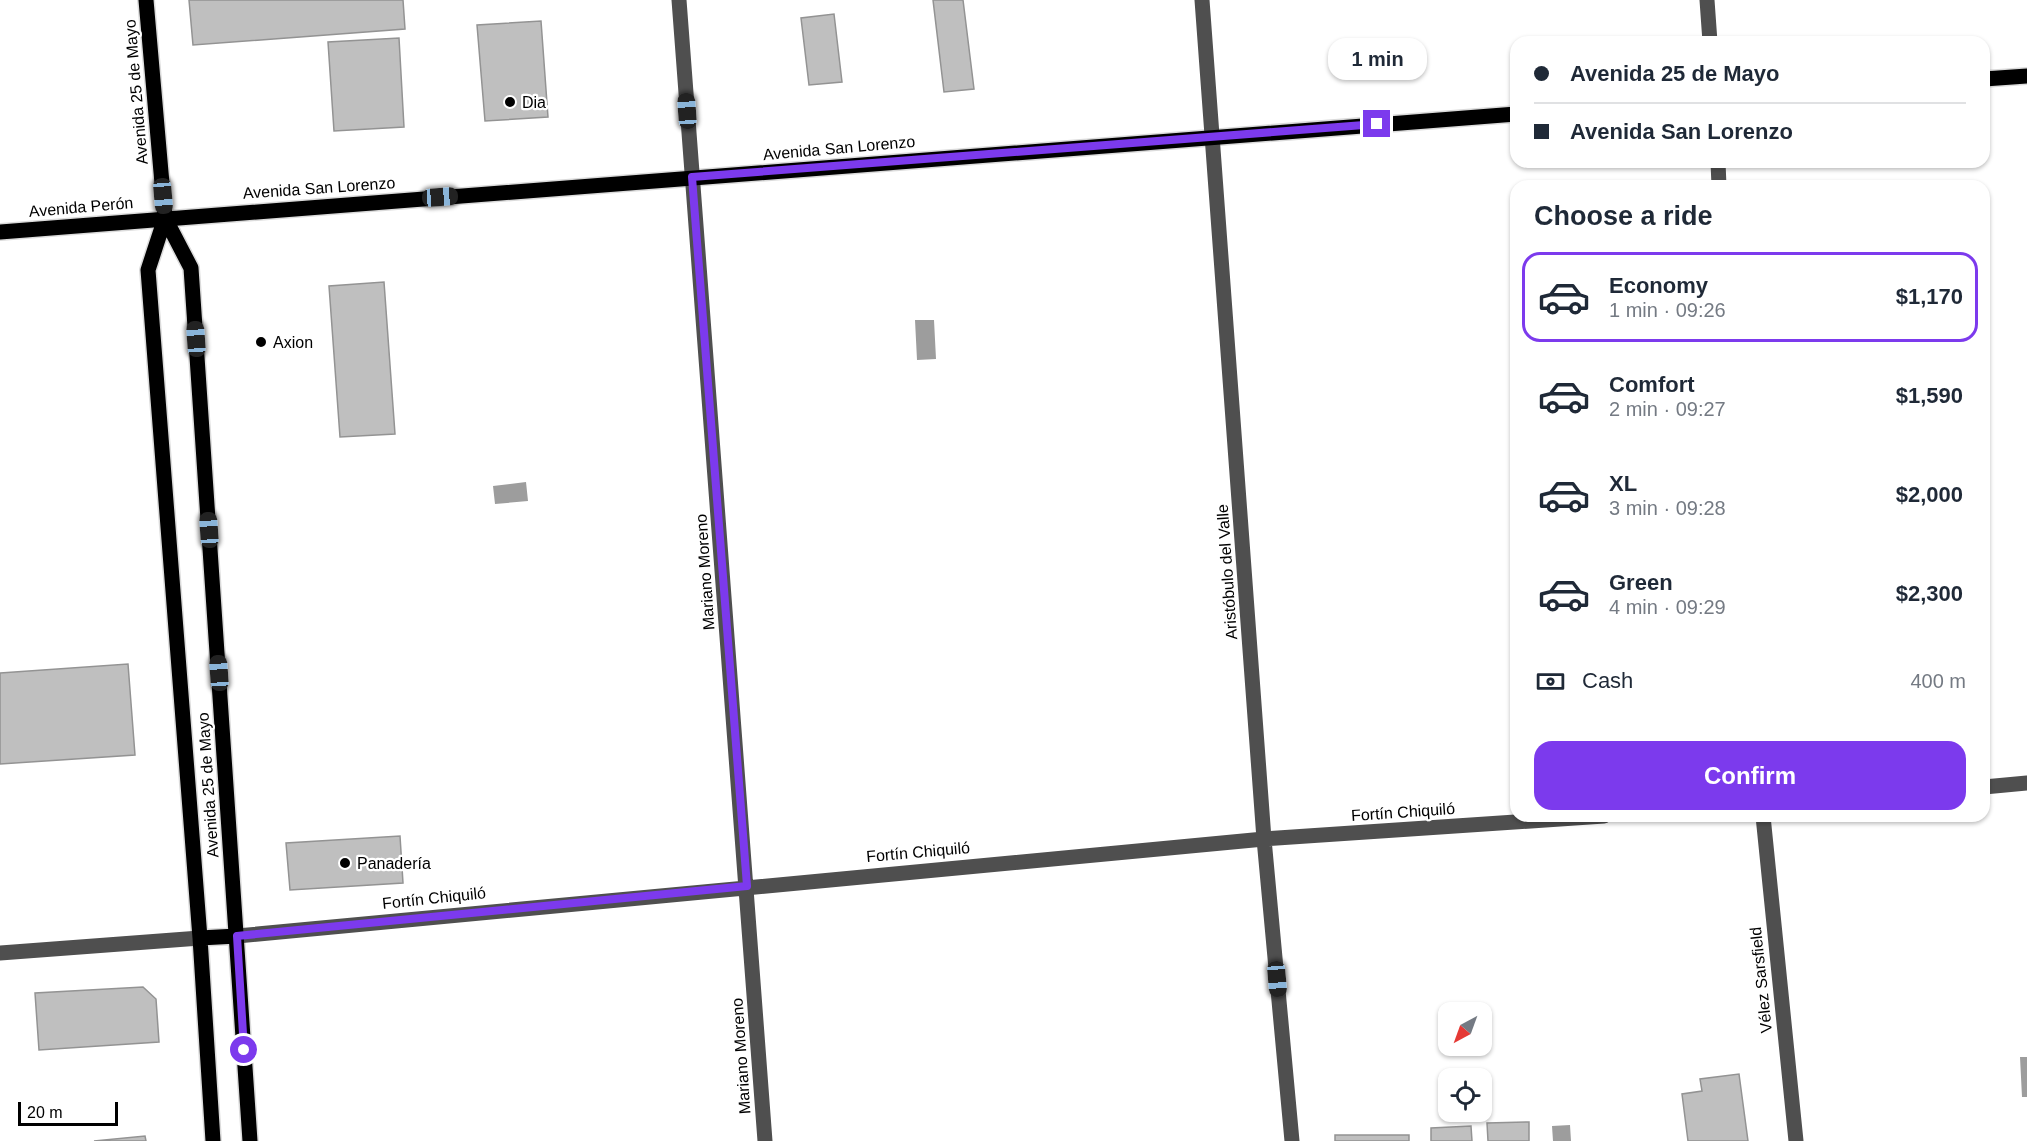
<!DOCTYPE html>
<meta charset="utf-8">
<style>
:root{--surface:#fff;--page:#f6f6f7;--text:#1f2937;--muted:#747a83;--line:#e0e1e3;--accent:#7c3aed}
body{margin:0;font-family:Helvetica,sans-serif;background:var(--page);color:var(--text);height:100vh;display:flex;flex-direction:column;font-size:22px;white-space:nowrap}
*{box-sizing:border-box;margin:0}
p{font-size:20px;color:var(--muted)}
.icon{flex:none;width:33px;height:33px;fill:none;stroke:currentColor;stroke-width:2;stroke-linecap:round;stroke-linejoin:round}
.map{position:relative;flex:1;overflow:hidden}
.sheet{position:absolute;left:1510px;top:180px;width:480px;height:642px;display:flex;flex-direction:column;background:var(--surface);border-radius:18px;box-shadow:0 2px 4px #0004}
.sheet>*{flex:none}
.top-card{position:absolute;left:1510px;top:36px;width:480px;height:132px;border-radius:18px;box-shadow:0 2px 4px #0004;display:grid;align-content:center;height:132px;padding:0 24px;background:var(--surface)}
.needle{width:39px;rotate:221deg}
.tools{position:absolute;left:1438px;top:1002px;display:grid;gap:12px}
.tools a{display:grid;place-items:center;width:54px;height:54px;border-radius:12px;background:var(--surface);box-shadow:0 2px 4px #0004;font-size:30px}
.scale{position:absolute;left:18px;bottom:15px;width:100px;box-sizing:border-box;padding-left:6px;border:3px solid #000;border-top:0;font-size:16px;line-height:21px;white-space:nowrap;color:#000;-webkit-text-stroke:4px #fff;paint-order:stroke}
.end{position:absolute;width:27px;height:27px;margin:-14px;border:8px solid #7c3aed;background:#fff;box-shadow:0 0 0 3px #fff}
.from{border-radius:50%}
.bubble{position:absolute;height:42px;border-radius:18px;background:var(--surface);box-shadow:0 2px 4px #0004;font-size:20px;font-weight:800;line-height:42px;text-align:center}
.car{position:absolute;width:18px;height:36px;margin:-18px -9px;border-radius:8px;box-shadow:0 0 4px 2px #0007;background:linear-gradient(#222 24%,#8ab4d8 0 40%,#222 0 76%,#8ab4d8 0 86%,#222 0)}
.top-card b{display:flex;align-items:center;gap:21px;height:57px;font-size:22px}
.top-card b+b{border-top:2px solid var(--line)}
.top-card i{width:15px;height:15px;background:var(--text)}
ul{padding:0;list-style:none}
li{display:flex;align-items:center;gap:18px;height:90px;margin:0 12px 9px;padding:0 12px;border:3px solid transparent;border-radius:18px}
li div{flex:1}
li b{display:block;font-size:22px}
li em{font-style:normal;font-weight:800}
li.active{border-color:var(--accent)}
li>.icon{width:54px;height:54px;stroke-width:1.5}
h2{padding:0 24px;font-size:27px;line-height:72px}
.pay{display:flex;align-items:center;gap:15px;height:66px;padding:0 24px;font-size:22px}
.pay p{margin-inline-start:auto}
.primary-button{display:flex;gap:12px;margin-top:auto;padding:12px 24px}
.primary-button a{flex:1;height:69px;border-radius:18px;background:var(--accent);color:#fff;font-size:24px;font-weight:800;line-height:69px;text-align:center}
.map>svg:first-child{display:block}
.water{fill:#9d9d9d}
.building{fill:#bfbfbf;stroke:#939393;stroke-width:1.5}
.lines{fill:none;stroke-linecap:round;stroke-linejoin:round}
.major-casing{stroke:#dbdbdb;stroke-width:18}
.minor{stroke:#4f4f4f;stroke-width:15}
.major{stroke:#000;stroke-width:15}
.route{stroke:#7c3aed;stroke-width:8}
.poi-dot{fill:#000;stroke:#fff;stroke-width:2}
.labels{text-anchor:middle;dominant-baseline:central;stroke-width:4.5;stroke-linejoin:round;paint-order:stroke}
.street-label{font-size:16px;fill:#000;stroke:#fff}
.poi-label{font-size:16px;fill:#000;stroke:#fff;text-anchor:start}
</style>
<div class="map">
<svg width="2027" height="1141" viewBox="0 0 2027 1141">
<rect width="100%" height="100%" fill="#fff"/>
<path class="water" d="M 915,320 L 934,320 L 936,359 L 917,360 Z
M 526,482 L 528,501 L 495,504 L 493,486 Z
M 2020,1057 L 2027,1057 L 2027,1097 L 2022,1097 Z
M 1570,1125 L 1571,1141 L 1553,1141 L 1552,1126 Z"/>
<path class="building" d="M 189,0 L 403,0 L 405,29 L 193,45 Z
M 933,0 L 963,0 L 974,89 L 944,92 Z
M 834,14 L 842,82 L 809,85 L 801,18 Z
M 541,21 L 548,117 L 485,121 L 477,25 Z
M 399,38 L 404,127 L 334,131 L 328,42 Z
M 384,282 L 395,434 L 340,437 L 329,286 Z
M 128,664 L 135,755 L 0,764 L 0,673 Z
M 400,836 L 403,883 L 290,890 L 286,843 Z
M 143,987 L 156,999 L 159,1042 L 39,1050 L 35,993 Z
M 1739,1074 L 1748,1141 L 1688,1141 L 1682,1094 L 1702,1091 L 1700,1079 Z
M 1529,1122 L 1529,1141 L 1488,1141 L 1487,1123 Z
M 1471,1126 L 1472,1141 L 1431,1141 L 1431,1128 Z
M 1335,1135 L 1409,1135 L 1409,1141 L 1335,1141 Z
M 145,1136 L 146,1141 L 94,1141 Z"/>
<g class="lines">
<g class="major-casing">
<path id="major" d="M 146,0 L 165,218 L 191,268 L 250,1141
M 1984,79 L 2027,76
M 165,218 L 148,270 L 200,938 L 213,1141
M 0,232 L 1516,114
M 200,938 L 237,936"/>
</g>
<path class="minor" d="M 679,0 L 765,1141
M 1202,0 L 1264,839 L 1292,1141
M 1707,0 L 1710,42
M 1718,162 L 1719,186
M 1984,787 L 2027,783
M 1763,816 L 1796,1141
M 237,936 L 1264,839 L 1604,816
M 0,953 L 200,938"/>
<use href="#major" class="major"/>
</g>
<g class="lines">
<path class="route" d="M 244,1050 L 237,936 L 747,886 L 692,177 L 1377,124"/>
</g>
<g class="poi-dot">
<circle cx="510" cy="102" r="6"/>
<circle cx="261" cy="342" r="6"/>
<circle cx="345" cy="863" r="6"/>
</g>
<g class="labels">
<g class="street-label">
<text transform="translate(136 92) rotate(-95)">Avenida 25 de Mayo</text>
<text transform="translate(839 148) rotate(-5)">Avenida San Lorenzo</text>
<text transform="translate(319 188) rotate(-4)">Avenida San Lorenzo</text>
<text transform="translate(81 207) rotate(-5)">Avenida Perón</text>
<text transform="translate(705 572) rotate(-94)">Mariano Moreno</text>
<text transform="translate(1227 572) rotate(-94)">Aristóbulo del Valle</text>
<text transform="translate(208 785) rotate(-94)">Avenida 25 de Mayo</text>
<text transform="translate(1403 812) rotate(-4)">Fortín Chiquiló</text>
<text transform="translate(918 852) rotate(-5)">Fortín Chiquiló</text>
<text transform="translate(434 898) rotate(-6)">Fortín Chiquiló</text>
<text transform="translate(1761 980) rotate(-96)">Vélez Sarsfield</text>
<text transform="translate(741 1056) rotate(-94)">Mariano Moreno</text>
</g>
<g class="poi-label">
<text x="522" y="102">Dia</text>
<text x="273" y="342">Axion</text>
<text x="357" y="863">Panadería</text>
</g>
</g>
</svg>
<div class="tools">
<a><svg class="needle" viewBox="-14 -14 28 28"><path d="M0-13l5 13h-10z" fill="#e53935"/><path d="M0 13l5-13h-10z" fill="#747a83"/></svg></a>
<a><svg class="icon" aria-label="locate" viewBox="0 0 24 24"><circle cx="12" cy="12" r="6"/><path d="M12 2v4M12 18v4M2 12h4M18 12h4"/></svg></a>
</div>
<div class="scale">20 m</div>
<i class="end from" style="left:244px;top:1050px"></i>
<i class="end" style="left:1377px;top:124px"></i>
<div class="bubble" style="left:1328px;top:38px;width:99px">1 min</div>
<i class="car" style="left:687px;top:111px;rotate:356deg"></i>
<i class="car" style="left:163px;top:196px;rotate:175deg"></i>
<i class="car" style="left:440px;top:197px;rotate:86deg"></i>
<i class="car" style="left:196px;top:339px;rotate:356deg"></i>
<i class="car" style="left:209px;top:530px;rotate:356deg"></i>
<i class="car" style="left:219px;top:673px;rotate:356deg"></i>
<i class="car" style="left:1277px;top:979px;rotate:175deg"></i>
<div class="top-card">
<b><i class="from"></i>Avenida 25 de Mayo</b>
<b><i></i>Avenida San Lorenzo</b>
</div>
<section class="sheet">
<h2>Choose a ride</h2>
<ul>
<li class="active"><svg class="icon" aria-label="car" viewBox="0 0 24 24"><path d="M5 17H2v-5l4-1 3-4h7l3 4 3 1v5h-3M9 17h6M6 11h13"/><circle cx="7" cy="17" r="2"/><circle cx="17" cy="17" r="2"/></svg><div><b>Economy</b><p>1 min · 09:26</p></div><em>$1,170</em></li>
<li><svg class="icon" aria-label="car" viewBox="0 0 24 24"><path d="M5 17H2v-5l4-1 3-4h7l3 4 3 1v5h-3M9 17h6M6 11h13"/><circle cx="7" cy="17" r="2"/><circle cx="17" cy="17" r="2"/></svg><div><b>Comfort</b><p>2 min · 09:27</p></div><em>$1,590</em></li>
<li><svg class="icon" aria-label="car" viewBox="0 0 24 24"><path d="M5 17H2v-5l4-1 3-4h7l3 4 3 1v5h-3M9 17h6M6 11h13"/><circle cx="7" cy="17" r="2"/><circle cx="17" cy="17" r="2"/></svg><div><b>XL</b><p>3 min · 09:28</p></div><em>$2,000</em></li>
<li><svg class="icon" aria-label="car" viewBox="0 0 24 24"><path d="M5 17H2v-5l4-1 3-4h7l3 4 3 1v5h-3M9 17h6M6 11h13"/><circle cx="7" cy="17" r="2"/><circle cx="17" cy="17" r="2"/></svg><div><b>Green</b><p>4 min · 09:29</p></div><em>$2,300</em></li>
</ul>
<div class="pay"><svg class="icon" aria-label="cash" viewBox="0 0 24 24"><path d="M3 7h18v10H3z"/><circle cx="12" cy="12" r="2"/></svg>Cash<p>400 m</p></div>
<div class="primary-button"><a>Confirm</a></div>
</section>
</div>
